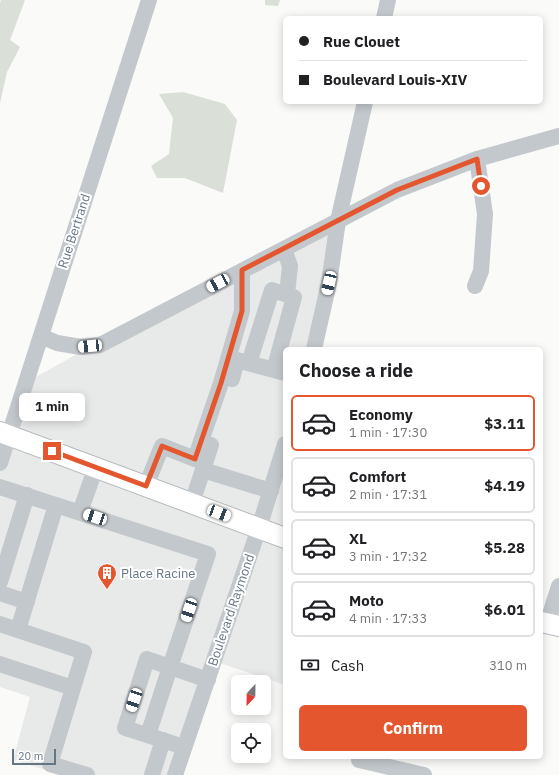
<!DOCTYPE html>
<meta charset="utf-8">
<style>
:root{--surface:#fff;--page:#f6f6f6;--text:#202124;--muted:#757577;--line:#e0e0e0;--accent:#e4572e}
body{margin:0;font-family:"IBM Plex Sans",sans-serif;background:var(--page);color:var(--text);height:100vh;display:flex;flex-direction:column;font-size:15px;white-space:nowrap}
*{box-sizing:border-box;margin:0}
p{font-size:13px;color:var(--muted)}
.icon{flex:none;width:22px;height:22px;fill:none;stroke:currentColor;stroke-width:2;stroke-linecap:round;stroke-linejoin:round}
.map{position:relative;flex:1;overflow:hidden}
.drawer{position:absolute;left:283px;top:347px;width:260px;height:412px;display:flex;flex-direction:column;background:var(--surface);border-radius:6px;box-shadow:0 2px 10px #0003}
.drawer>*{flex:none}
.guide{position:absolute;left:283px;top:16px;width:260px;height:88px;border-radius:6px;box-shadow:0 2px 10px #0003;display:grid;align-content:center;height:88px;padding:0 16px;background:var(--surface)}
.needle{width:26px;rotate:202deg}
.tools{position:absolute;left:231px;top:675px;display:grid;gap:8px}
.tools a{display:grid;place-items:center;width:40px;height:40px;border-radius:6px;background:var(--surface);box-shadow:0 2px 10px #0003;font-size:20px}
.scale{position:absolute;left:12px;bottom:10px;width:44px;box-sizing:border-box;padding-left:4px;border:2px solid #657683;border-top:0;font-size:11px;line-height:14px;white-space:nowrap;color:#657683;-webkit-text-stroke:3px #fff;paint-order:stroke}
.end{position:absolute;width:18px;height:18px;margin:-9px;border:5px solid #e4572e;background:#fff;box-shadow:0 0 0 2px #fff}
.from{border-radius:50%}
.bubble{position:absolute;height:28px;border-radius:6px;background:var(--surface);box-shadow:0 2px 10px #0003;font-size:13px;font-weight:800;line-height:28px;text-align:center}
.car{position:absolute;width:12px;height:24px;margin:-12px -6px;border-radius:5px;box-shadow:0 0 3px 1px #0007;background:linear-gradient(#fff 24%,#345 0 40%,#fff 0 76%,#345 0 86%,#fff 0)}
.guide b{display:flex;align-items:center;gap:14px;height:38px;font-size:15px}
.guide b+b{border-top:1px solid var(--line)}
.guide i{width:10px;height:10px;background:var(--text)}
ul{padding:0;list-style:none}
li{display:flex;align-items:center;gap:12px;height:56px;margin:0 8px 6px;padding:0 8px;border:2px solid var(--line);border-radius:6px}
li div{flex:1}
li b{display:block;font-size:15px}
li em{font-style:normal;font-weight:800}
li.on{border-color:var(--accent)}
li>.icon{width:36px;height:36px;stroke-width:1.5}
h2{padding:0 16px;font-size:18px;line-height:48px}
.pay{display:flex;align-items:center;gap:10px;height:44px;padding:0 16px;font-size:15px}
.pay p{margin-inline-start:auto}
.action{display:flex;gap:8px;margin-top:auto;padding:8px 16px}
.action a{flex:1;height:46px;border-radius:6px;background:var(--accent);color:#fff;font-size:16px;font-weight:800;line-height:46px;text-align:center}
.map>svg:first-child{display:block}
.built{fill:#e8e9e9}
.green{fill:#dadfd7}
.lines{fill:none;stroke-linecap:round;stroke-linejoin:round}
.major-casing{stroke:#b5babe;stroke-width:22}
.minor{stroke:#c3c8cc;stroke-width:16}
.major{stroke:#fff;stroke-width:20}
.route{stroke:#e4572e;stroke-width:5}
.labels{text-anchor:middle;dominant-baseline:central;stroke-width:4;stroke-linejoin:round;paint-order:stroke}
.street-label{font-size:13px;fill:#657683;stroke:#fff}
.poi-label{font-size:13px;fill:#657683;stroke:#fff;text-anchor:start}
</style>
<div class="map">
<svg width="559" height="775" viewBox="0 0 559 775">
<rect width="100%" height="100%" fill="#fafaf8"/>
<path class="built" d="M 338,221 L 315,346 L 324,349 L 285,349 L 285,685 L 214,661 L 175,775 L 63,775 L 13,760 L 30,697 L 0,687 L 0,463 L 25,383 L 167,304 Z"/>
<path class="green" d="M 1,0 L 25,0 L 10,40 L 20,47 L 7,72 L 0,103 L 0,3 Z
M 265,0 L 280,0 L 278,6 L 265,5 Z
M 183,92 L 225,104 L 237,120 L 223,193 L 185,178 L 157,178 L 151,166 L 169,154 L 173,118 L 159,94 Z"/>
<g class="lines">
<g class="major-casing">
<path id="major" d="M 0,432 L 285,538
M 541,622 L 559,626"/>
</g>
<path class="minor" d="M 384,18 L 388,0
M 284,249 L 290,266 L 287,294
M 475,286 L 481,271 L 485,214 L 477,159
M 41,336 L 57,343 L 81,347 L 100,345 L 397,190 L 477,159 L 559,136
M 314,349 L 329,283 L 338,221 L 365,102
M 249,363 L 272,290 L 294,297 L 274,370
M 232,379 L 237,360 L 285,373
M 0,463 L 149,0
M 203,470 L 271,491
M 146,486 L 162,446 L 195,459 L 221,383 L 242,311 L 242,271
M 0,487 L 208,554 L 170,667 L 208,680
M 192,503 L 211,445
M 80,512 L 96,467
M 0,582 L 27,495
M 0,593 L 27,602
M 0,624 L 84,652 L 73,688
M 547,624 L 559,586
M 18,630 L 56,505
M 0,664 L 73,688 L 50,764 L 87,775
M 148,735 L 170,667 L 147,659 L 125,728 L 184,747
M 359,760 L 424,775
M 152,775 L 163,740
M 175,775 L 259,528 L 285,444"/>
<use href="#major" class="major"/>
</g>
<g class="lines">
<path class="route" d="M 52,451 L 146,486 L 162,446 L 195,459 L 221,383 L 242,311 L 242,270 L 397,190 L 477,159 L 481,186"/>
</g>
<defs>
<g id="building-pin" transform="scale(1)"><path d="M0 17L-7.5 6A9.5 9.5 0 1 1 7.5 6Z" fill="#e4572e" stroke="#fff"/><path d="M-4-6H4V6H1V3H-1V6H-4ZM-2.5-4.3h1.7v1.8h-1.7ZM.8-4.3h1.7v1.8H.8ZM-2.5-1h1.7V.8h-1.7ZM.8-1h1.7V.8H.8Z" fill="#fff"/></g>
</defs>
<g fill-rule="evenodd">
<use href="#building-pin" x="107" y="573"/>
</g>
<g class="labels">
<g class="street-label">
<text transform="translate(74 231) rotate(-72)">Rue Bertrand</text>
<text transform="translate(231 610) rotate(-71)">Boulevard Raymond</text>
</g>
<g class="poi-label">
<text x="121" y="573">Place Racine</text>
</g>
</g>
</svg>
<div class="tools">
<a><svg class="needle" viewBox="-14 -14 28 28"><path d="M0-13l5 13h-10z" fill="#e53935"/><path d="M0 13l5-13h-10z" fill="#757577"/></svg></a>
<a><svg class="icon" aria-label="locate" viewBox="0 0 24 24"><circle cx="12" cy="12" r="6"/><path d="M12 2v4M12 18v4M2 12h4M18 12h4"/></svg></a>
</div>
<div class="scale">20 m</div>
<i class="end from" style="left:481px;top:186px"></i>
<i class="end" style="left:52px;top:451px"></i>
<div class="bubble" style="left:19px;top:393px;width:66px">1 min</div>
<i class="car" style="left:218px;top:283px;rotate:242deg"></i>
<i class="car" style="left:329px;top:283px;rotate:193deg"></i>
<i class="car" style="left:90px;top:346px;rotate:265deg"></i>
<i class="car" style="left:219px;top:513px;rotate:111deg"></i>
<i class="car" style="left:95px;top:517px;rotate:288deg"></i>
<i class="car" style="left:189px;top:610px;rotate:199deg"></i>
<i class="car" style="left:134px;top:700px;rotate:198deg"></i>
<div class="guide">
<b><i class="from"></i>Rue Clouet</b>
<b><i></i>Boulevard Louis-XIV</b>
</div>
<section class="drawer">
<h2>Choose a ride</h2>
<ul>
<li class="on"><svg class="icon" aria-label="car" viewBox="0 0 24 24"><path d="M5 17H2v-5l4-1 3-4h7l3 4 3 1v5h-3M9 17h6M6 11h13"/><circle cx="7" cy="17" r="2"/><circle cx="17" cy="17" r="2"/></svg><div><b>Economy</b><p>1 min · 17:30</p></div><em>$3.11</em></li>
<li><svg class="icon" aria-label="car" viewBox="0 0 24 24"><path d="M5 17H2v-5l4-1 3-4h7l3 4 3 1v5h-3M9 17h6M6 11h13"/><circle cx="7" cy="17" r="2"/><circle cx="17" cy="17" r="2"/></svg><div><b>Comfort</b><p>2 min · 17:31</p></div><em>$4.19</em></li>
<li><svg class="icon" aria-label="car" viewBox="0 0 24 24"><path d="M5 17H2v-5l4-1 3-4h7l3 4 3 1v5h-3M9 17h6M6 11h13"/><circle cx="7" cy="17" r="2"/><circle cx="17" cy="17" r="2"/></svg><div><b>XL</b><p>3 min · 17:32</p></div><em>$5.28</em></li>
<li><svg class="icon" aria-label="car" viewBox="0 0 24 24"><path d="M5 17H2v-5l4-1 3-4h7l3 4 3 1v5h-3M9 17h6M6 11h13"/><circle cx="7" cy="17" r="2"/><circle cx="17" cy="17" r="2"/></svg><div><b>Moto</b><p>4 min · 17:33</p></div><em>$6.01</em></li>
</ul>
<div class="pay"><svg class="icon" aria-label="cash" viewBox="0 0 24 24"><path d="M3 7h18v10H3z"/><circle cx="12" cy="12" r="2"/></svg>Cash<p>310 m</p></div>
<div class="action"><a>Confirm</a></div>
</section>
</div>
